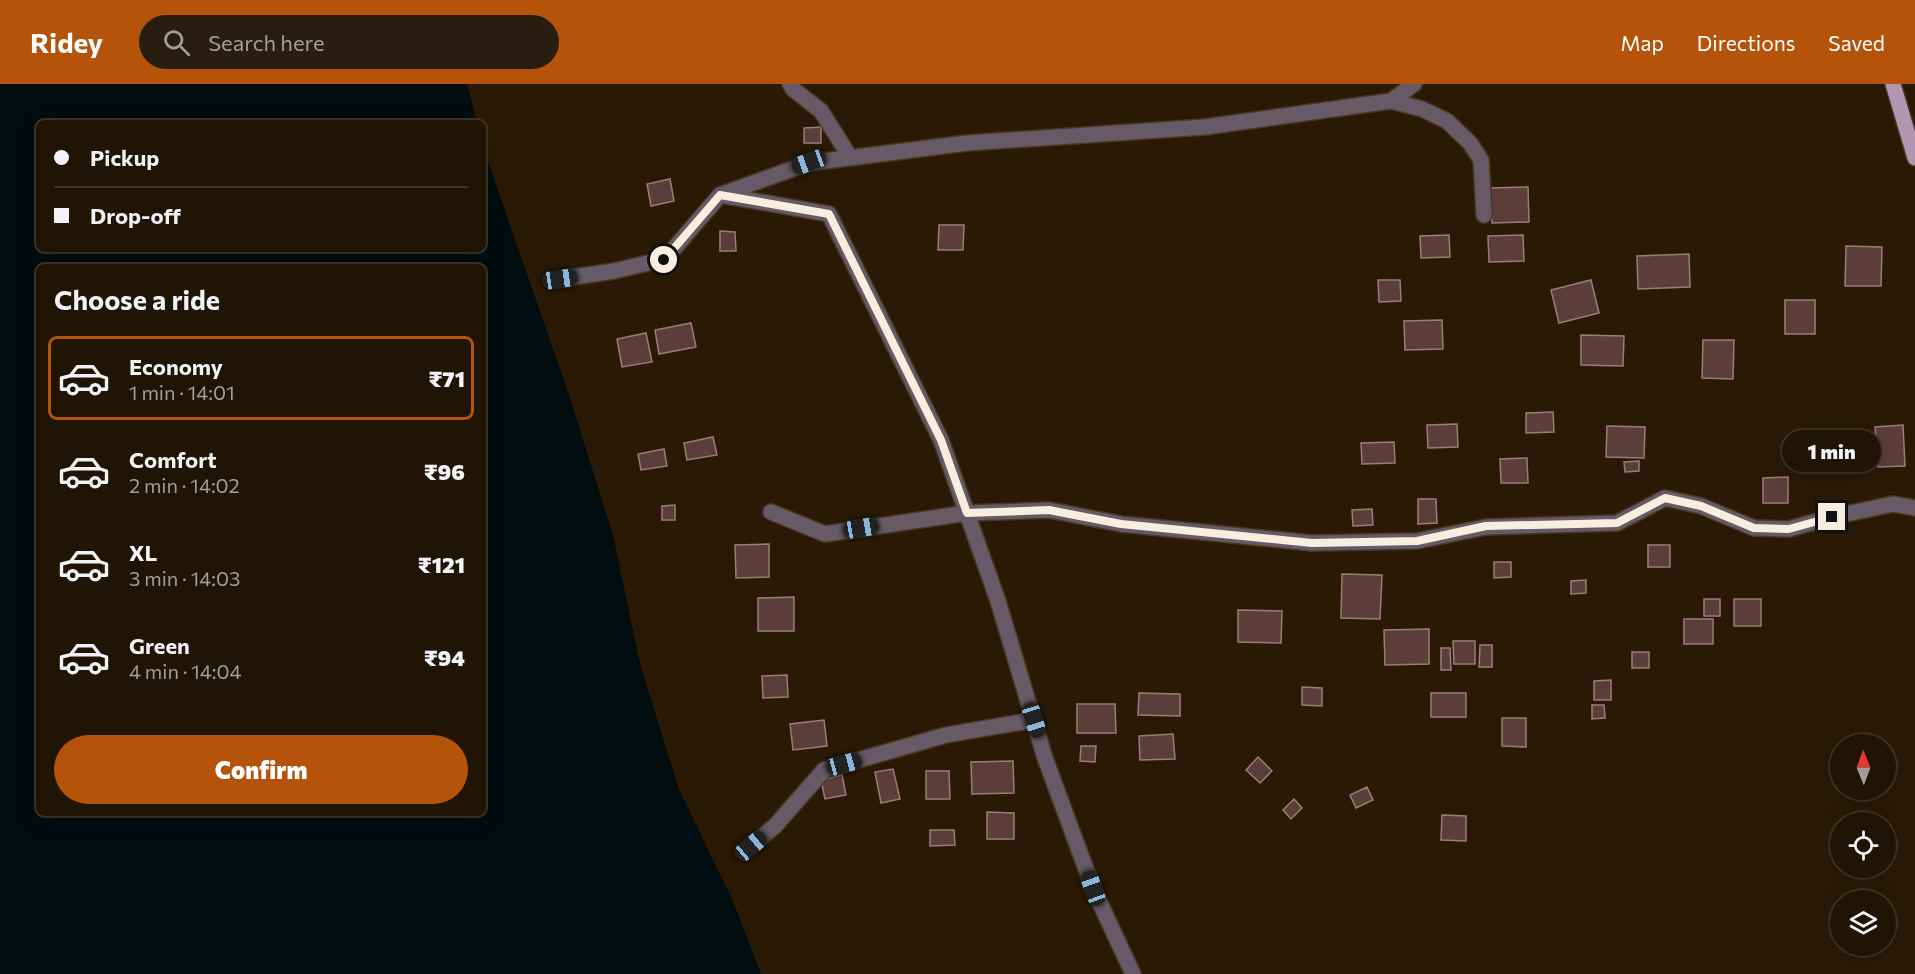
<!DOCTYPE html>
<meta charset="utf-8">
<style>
:root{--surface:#201404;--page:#281d0e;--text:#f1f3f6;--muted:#a29e9a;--line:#3d3326;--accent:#b45309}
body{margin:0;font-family:Commissioner,sans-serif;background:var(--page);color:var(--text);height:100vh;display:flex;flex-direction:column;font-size:22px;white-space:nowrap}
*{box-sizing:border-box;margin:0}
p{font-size:20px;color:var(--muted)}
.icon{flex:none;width:33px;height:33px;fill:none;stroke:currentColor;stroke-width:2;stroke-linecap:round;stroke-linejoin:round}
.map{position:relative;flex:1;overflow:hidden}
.side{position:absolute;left:36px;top:180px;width:450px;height:552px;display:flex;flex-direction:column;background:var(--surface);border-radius:9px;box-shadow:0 6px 24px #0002,0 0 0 2px var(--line)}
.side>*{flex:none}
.hud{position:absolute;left:36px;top:36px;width:450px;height:132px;border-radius:9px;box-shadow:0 6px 24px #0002,0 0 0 2px var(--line);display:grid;align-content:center;height:132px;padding:0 18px;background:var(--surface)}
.needle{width:39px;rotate:359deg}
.controls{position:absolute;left:1830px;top:650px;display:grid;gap:12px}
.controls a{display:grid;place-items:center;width:66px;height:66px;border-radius:50%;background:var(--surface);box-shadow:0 6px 24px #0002,0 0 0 2px var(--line);font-size:30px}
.end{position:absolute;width:27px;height:27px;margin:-14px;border:8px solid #f8eee0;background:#111;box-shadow:0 0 0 3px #111}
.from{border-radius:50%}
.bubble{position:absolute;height:42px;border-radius:21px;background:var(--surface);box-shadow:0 6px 24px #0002,0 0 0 2px var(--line);font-size:20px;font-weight:800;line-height:42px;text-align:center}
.car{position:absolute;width:18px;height:36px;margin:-18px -9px;border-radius:8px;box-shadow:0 0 4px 2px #0007;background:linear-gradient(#222 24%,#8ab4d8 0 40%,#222 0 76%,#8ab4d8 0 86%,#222 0)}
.hud b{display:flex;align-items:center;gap:21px;height:57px;font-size:22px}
.hud b+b{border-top:2px solid var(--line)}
.hud i{width:15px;height:15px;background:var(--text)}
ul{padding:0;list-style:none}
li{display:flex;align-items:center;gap:18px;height:84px;margin:0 12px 9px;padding:0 6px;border:3px solid transparent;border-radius:9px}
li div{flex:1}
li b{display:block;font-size:22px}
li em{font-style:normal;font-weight:800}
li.current{border-color:var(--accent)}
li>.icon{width:54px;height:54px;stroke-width:1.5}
h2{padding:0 18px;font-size:27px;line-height:72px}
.primary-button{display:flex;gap:12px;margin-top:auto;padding:12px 18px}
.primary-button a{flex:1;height:69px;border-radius:36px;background:var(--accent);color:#fff;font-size:24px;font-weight:800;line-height:69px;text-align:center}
header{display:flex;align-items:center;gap:36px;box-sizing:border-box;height:84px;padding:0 30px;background:var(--accent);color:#fff}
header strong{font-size:28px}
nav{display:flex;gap:33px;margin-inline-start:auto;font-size:21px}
.search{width:420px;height:54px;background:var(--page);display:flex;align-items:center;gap:15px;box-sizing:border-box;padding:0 21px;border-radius:33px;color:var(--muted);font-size:22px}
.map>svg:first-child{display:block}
.water{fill:#010d0f;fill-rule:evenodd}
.building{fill:#5b3e3a;stroke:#9d7c78;stroke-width:1.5}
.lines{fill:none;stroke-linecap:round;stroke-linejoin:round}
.minor-casing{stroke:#473824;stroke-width:18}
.major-casing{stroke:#473824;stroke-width:18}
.minor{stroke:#675a66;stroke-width:15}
.major{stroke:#b296b0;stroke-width:15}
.route{stroke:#f8eee0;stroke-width:8}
</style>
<header>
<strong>Ridey</strong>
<div class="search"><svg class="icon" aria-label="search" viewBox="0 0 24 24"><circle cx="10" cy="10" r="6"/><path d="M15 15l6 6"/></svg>Search here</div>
<nav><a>Map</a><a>Directions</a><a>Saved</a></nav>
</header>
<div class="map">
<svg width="1915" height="890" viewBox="0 0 1915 890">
<rect width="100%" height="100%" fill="#2a1a05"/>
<path class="water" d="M 0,0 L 467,0 L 477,39 L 39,39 L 39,165 L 483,165 L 483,63 L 569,311 L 613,451 L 640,580 L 679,705 L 733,817 L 761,890 L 0,890 ZM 39,183 L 483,183 L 483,729 L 39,729 Z"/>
<path class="building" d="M 821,43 L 821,59 L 804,59 L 804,44 Z
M 670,95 L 674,117 L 651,122 L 647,100 Z
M 1528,103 L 1529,138 L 1492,139 L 1490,104 Z
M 939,141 L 964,141 L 963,166 L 938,166 Z
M 720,147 L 735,148 L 736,167 L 720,167 Z
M 1449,151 L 1450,173 L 1421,174 L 1420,152 Z
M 1523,151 L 1524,177 L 1489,178 L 1488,152 Z
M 1846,162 L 1882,163 L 1881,202 L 1845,202 Z
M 1689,170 L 1690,203 L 1638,205 L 1637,172 Z
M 1378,196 L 1400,196 L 1401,217 L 1379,218 Z
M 1591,196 L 1599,229 L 1559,239 L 1551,206 Z
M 1785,216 L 1815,216 L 1815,250 L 1785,250 Z
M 1442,236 L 1443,265 L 1405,266 L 1404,237 Z
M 691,239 L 696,263 L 659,270 L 655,246 Z
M 646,249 L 652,278 L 622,283 L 617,255 Z
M 1581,251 L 1624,252 L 1623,282 L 1581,281 Z
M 1703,256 L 1734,256 L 1733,295 L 1702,294 Z
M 1553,328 L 1554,348 L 1526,349 L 1526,329 Z
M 1457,340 L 1458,363 L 1428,364 L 1427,341 Z
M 1903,341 L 1905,382 L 1878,383 L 1875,343 Z
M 1607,342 L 1645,343 L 1644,374 L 1606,373 Z
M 713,353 L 717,371 L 687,376 L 684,359 Z
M 1394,358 L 1395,379 L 1362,380 L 1361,359 Z
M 664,365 L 667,382 L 641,386 L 638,370 Z
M 1527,374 L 1528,399 L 1501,399 L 1500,375 Z
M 1639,377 L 1639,387 L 1625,388 L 1624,378 Z
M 1788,393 L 1788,419 L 1763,419 L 1763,394 Z
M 1418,415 L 1436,415 L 1437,439 L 1418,440 Z
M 675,421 L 675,436 L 662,436 L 662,422 Z
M 1372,425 L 1373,441 L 1353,442 L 1352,426 Z
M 769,460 L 769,493 L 736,494 L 735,461 Z
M 1648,461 L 1670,461 L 1670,483 L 1648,483 Z
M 1494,478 L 1511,478 L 1511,493 L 1494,494 Z
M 1342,490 L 1382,491 L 1380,535 L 1341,534 Z
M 1586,496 L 1586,509 L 1571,510 L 1571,497 Z
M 794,513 L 794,547 L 758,547 L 758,514 Z
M 1704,515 L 1720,515 L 1720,532 L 1704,532 Z
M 1734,515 L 1761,515 L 1761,542 L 1734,542 Z
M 1238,526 L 1282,527 L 1281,559 L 1238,558 Z
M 1684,535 L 1713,535 L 1713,560 L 1684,560 Z
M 1429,545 L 1429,580 L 1385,581 L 1384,546 Z
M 1453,557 L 1475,557 L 1475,580 L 1454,580 Z
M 1480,561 L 1492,561 L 1492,583 L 1479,583 Z
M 1441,564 L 1450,564 L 1451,586 L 1441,586 Z
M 1632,568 L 1649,568 L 1649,584 L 1632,584 Z
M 787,591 L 788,613 L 763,614 L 762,592 Z
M 1611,596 L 1611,616 L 1594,616 L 1594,597 Z
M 1302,603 L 1322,604 L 1322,622 L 1302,621 Z
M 1139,609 L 1180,610 L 1180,632 L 1138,631 Z
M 1431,609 L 1466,609 L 1466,633 L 1431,633 Z
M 1077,620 L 1115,620 L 1116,649 L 1077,649 Z
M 1592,621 L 1604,621 L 1605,634 L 1592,635 Z
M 1502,634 L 1526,634 L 1526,663 L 1502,662 Z
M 824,636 L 827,662 L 793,666 L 790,640 Z
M 1173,650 L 1175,675 L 1140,676 L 1139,652 Z
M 1081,662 L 1096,662 L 1095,678 L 1080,677 Z
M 1258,673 L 1272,687 L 1260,699 L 1246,686 Z
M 1013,677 L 1014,709 L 972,710 L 971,678 Z
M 893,685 L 900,715 L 881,719 L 875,688 Z
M 926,687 L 949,687 L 950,715 L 926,715 Z
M 842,691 L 846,711 L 825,715 L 821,696 Z
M 1367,703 L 1373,716 L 1356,724 L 1350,711 Z
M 1294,715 L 1302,724 L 1291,735 L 1283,726 Z
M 987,728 L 1014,729 L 1014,755 L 987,755 Z
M 1442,731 L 1466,732 L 1466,757 L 1441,756 Z
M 930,746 L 954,746 L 955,761 L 930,762 Z"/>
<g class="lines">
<g class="minor-casing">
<path id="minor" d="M 790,0 L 793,5 L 821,27 L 850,73
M 1391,17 L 1414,0
M 721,111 L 829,130 L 941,356 L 998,517 L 1045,674 L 1093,804 L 1133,890
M 560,195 L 614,187 L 665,175 L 720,111 L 809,79 L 967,59 L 1205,43 L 1391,17 L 1422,25 L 1447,37 L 1470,59 L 1481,76 L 1484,131
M 771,428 L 825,450 L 967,429 L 1049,426 L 1121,440 L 1312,459 L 1417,457 L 1486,443 L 1617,439 L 1665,414 L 1701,422 L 1754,444 L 1789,445 L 1832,433 L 1893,420 L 1915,424
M 751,762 L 775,742 L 824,686 L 946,651 L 1034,636"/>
</g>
<g class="major-casing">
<path id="major" d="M 1893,0 L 1915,74"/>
</g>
<use href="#minor" class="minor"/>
<use href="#major" class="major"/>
</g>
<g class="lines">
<path class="route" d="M 664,176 L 720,111 L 829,130 L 941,356 L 967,429 L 1049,426 L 1121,440 L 1312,459 L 1417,457 L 1486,442 L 1617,439 L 1665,414 L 1701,422 L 1754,444 L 1789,445 L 1832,433"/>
</g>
</svg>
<div class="controls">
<a><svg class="needle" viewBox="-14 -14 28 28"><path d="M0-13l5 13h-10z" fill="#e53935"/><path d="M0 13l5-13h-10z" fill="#a29e9a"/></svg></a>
<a><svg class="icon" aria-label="locate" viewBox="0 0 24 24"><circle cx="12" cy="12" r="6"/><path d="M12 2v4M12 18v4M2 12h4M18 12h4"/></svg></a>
<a><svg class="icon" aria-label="layers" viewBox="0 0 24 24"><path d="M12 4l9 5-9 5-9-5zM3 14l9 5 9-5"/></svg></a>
</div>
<i class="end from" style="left:664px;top:176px"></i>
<i class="end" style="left:1832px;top:433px"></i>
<div class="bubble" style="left:1782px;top:346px;width:99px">1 min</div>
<i class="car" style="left:809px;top:78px;rotate:250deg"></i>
<i class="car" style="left:560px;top:195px;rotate:82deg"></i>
<i class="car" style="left:861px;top:444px;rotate:80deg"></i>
<i class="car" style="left:1034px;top:636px;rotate:163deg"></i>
<i class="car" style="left:844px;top:680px;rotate:75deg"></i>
<i class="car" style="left:751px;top:762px;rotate:50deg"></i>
<i class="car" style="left:1093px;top:804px;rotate:340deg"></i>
<div class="hud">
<b><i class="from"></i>Pickup</b>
<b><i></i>Drop-off</b>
</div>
<section class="side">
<h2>Choose a ride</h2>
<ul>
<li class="current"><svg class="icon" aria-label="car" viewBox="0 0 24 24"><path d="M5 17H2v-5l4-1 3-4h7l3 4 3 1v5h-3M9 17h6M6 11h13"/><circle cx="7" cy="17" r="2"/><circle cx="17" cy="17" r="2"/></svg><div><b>Economy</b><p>1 min · 14:01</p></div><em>₹71</em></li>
<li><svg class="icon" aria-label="car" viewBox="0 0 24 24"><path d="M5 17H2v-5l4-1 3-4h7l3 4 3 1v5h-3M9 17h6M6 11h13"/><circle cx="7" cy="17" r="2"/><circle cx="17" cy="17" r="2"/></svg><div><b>Comfort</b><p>2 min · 14:02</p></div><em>₹96</em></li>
<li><svg class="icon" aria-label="car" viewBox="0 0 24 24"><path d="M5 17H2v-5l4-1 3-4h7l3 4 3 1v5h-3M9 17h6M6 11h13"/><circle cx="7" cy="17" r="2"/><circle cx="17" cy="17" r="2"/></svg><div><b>XL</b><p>3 min · 14:03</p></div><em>₹121</em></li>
<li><svg class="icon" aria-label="car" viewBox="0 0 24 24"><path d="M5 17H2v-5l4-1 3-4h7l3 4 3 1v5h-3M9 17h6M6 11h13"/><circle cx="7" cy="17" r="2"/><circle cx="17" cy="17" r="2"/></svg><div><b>Green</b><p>4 min · 14:04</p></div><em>₹94</em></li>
</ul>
<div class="primary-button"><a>Confirm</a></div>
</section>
</div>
